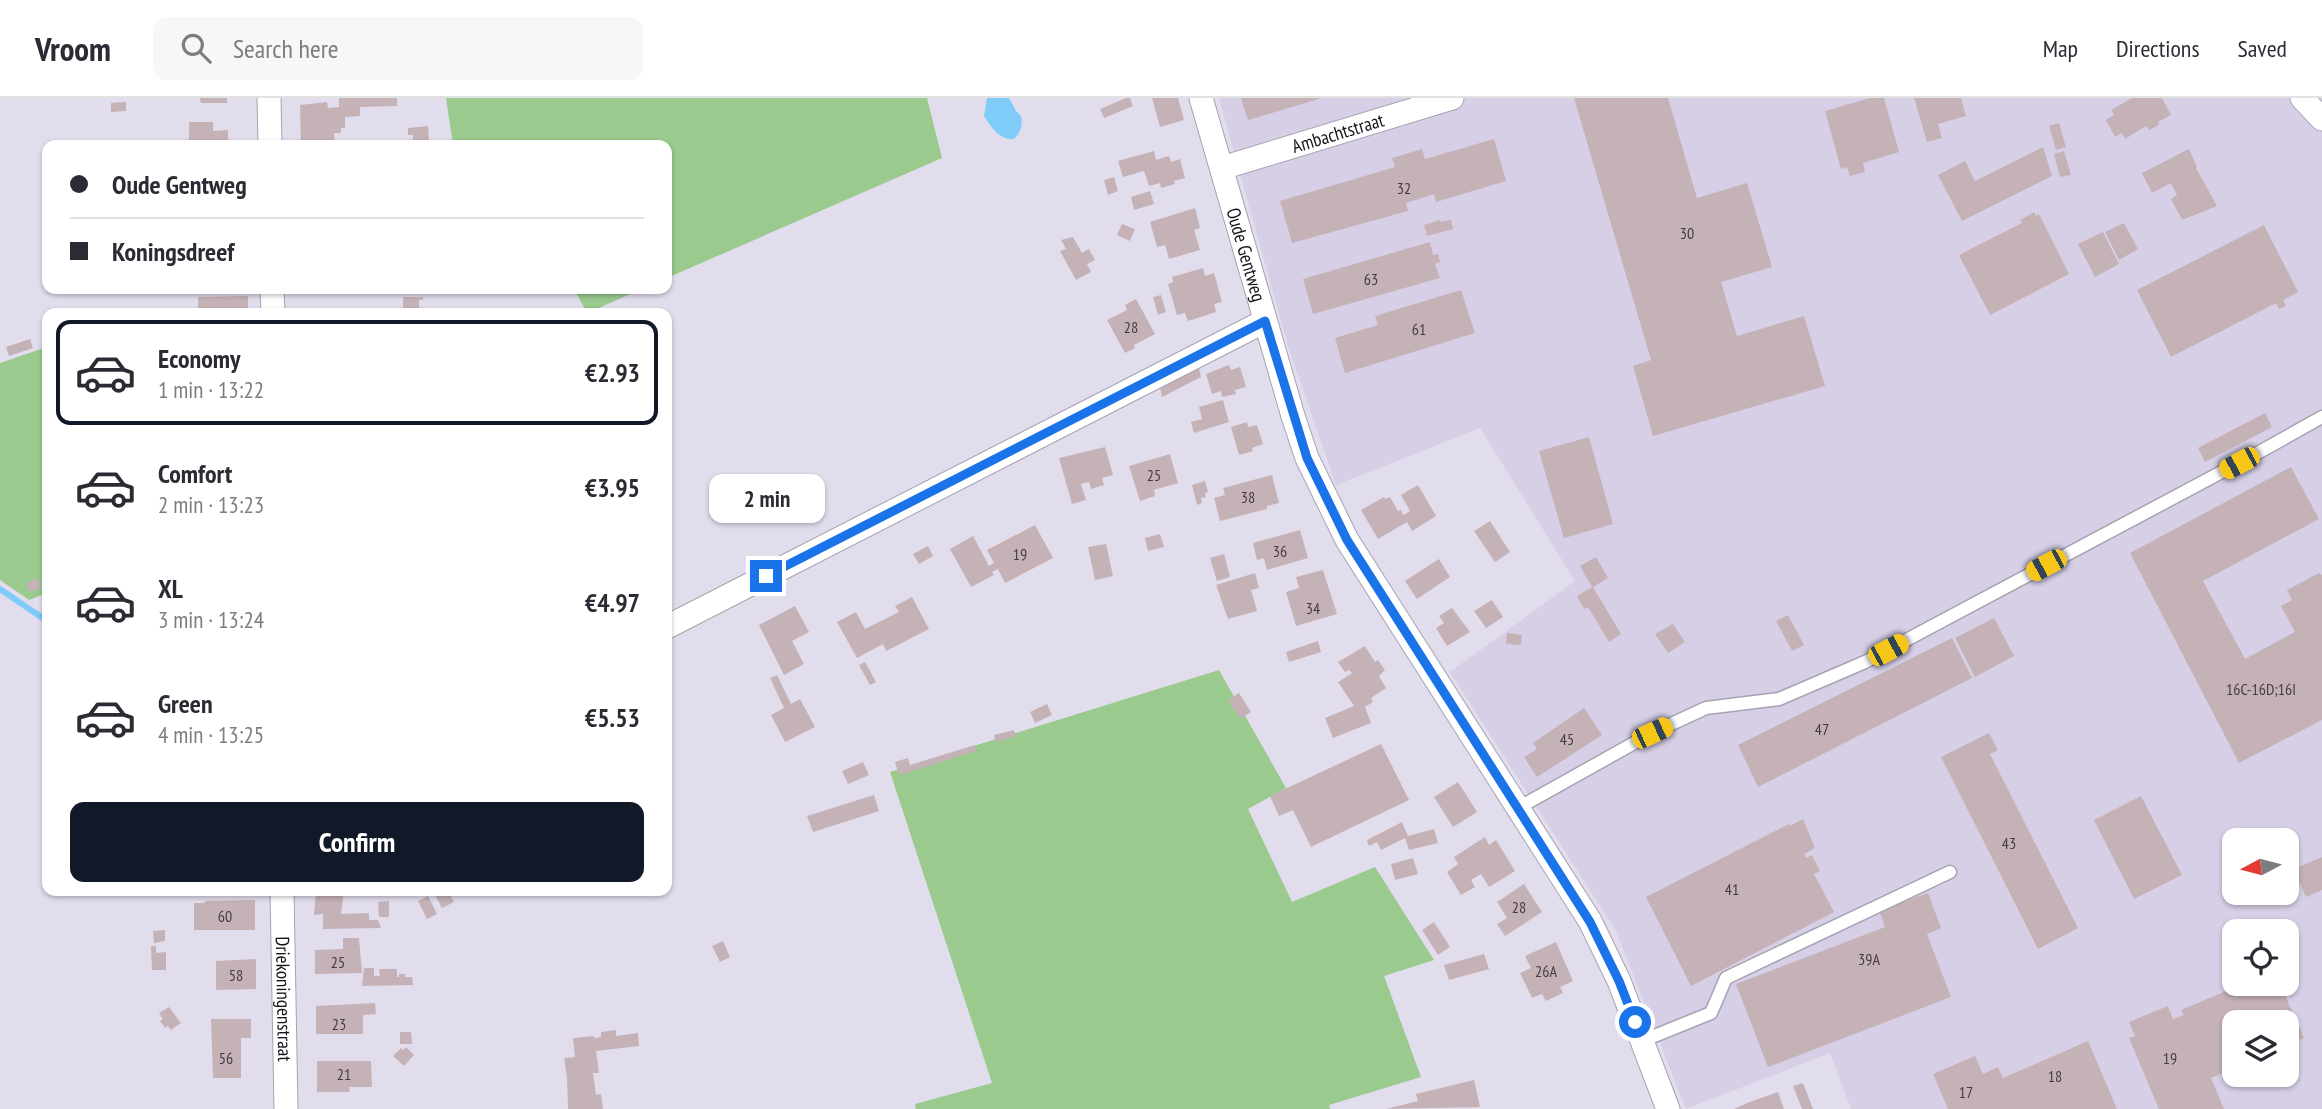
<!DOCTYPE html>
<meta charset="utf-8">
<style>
:root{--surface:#fff;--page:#f7f7f7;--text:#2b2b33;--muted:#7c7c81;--line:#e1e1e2;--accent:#111827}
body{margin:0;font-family:"PT Sans Narrow",sans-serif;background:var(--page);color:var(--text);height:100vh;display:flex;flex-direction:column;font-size:26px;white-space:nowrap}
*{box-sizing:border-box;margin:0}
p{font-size:23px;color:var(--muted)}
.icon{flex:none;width:38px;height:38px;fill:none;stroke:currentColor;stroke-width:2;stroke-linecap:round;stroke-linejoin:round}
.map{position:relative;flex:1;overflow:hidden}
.sheet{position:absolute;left:42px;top:210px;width:630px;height:588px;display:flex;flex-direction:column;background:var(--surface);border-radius:14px;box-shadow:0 2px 5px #0004}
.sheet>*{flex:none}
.top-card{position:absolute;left:42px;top:42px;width:630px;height:154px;border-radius:14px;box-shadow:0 2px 5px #0004;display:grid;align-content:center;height:154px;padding:0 28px;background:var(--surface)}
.needle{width:46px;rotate:263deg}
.controls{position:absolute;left:2222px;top:730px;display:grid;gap:14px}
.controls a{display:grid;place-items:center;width:77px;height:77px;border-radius:14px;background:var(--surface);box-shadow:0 2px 5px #0004;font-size:35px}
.end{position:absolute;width:32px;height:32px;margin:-16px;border:9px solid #1a73e8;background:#fff;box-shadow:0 0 0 4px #fff}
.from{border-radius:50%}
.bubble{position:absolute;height:49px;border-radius:14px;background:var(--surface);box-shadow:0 2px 5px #0004;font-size:23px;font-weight:700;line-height:49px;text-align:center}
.car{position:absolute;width:21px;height:42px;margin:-21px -10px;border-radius:9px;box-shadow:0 0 5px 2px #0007;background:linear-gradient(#f5c518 24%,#345 0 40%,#f5c518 0 76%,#345 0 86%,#f5c518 0)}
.top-card b{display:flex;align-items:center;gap:24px;height:66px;font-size:26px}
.top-card b+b{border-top:2px solid var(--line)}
.top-card i{width:18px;height:18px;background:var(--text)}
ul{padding:12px 0 0;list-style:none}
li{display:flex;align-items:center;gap:21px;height:105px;margin:0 14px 10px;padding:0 14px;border:4px solid transparent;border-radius:14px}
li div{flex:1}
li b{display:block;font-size:26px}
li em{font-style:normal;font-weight:700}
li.current{border-color:var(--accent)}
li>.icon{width:63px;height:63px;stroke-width:1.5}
.button{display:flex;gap:14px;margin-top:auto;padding:14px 28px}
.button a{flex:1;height:80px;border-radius:14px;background:var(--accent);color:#fff;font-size:28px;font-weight:700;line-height:80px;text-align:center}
header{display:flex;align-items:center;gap:42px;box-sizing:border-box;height:98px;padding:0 35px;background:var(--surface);border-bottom:2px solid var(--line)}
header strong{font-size:33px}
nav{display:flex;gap:38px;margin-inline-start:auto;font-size:24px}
.search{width:490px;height:63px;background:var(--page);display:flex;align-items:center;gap:18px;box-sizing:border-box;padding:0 24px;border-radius:14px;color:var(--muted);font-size:26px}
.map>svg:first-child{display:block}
.built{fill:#d6cfe6;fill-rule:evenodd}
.green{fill:#9aca8e}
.water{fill:#7fccf9}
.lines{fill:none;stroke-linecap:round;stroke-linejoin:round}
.stream{stroke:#7fccf9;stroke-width:6}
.building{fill:#c5b2b7}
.lane-casing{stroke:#a7a2b2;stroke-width:15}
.street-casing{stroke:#a7a2b2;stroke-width:25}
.lane{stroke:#fff;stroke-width:12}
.street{stroke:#fff;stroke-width:23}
.route{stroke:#1a73e8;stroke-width:9}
.labels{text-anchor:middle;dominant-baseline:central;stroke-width:5;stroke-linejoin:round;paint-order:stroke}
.number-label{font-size:16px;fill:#423c41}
.street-label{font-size:19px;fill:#16141a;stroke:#fff}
</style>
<header>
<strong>Vroom</strong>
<div class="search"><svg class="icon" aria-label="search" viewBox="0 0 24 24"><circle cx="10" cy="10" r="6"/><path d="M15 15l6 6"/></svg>Search here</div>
<nav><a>Map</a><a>Directions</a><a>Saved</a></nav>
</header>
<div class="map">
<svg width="2322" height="1011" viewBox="0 0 2322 1011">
<rect width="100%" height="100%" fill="#e2dded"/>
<path class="built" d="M 1219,0 L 2322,0 L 2322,1011 L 1851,1011 L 1830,955 L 1686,1011 L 1616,833 L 1450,574 L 1575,483 L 1480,330 L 1336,387 L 1288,248 ZM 2235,742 L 2287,742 L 2287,794 L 2235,794 ZM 2235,833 L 2287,833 L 2287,886 L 2235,886 ZM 2235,924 L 2287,924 L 2287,976 L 2235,976 Z"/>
<path class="green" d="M 446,0 L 927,0 L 942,60 L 667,180 L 667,47 L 453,47 Z
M 574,191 L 642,191 L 587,215 Z
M 47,249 L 47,495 L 29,502 L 0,482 L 0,265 Z
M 1219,572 L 1286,690 L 1248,711 L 1292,804 L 1375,769 L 1434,862 L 1384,878 L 1421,979 L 1329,1007 L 1330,1011 L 916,1011 L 915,1006 L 992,985 L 890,674 Z"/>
<path class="water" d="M 987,0 L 1009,0 L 1016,13 L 1021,18 C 1023,27 1021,34 1014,41 C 999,42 992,30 984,18 Z"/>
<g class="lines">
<path class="stream" d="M 0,491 L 47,523"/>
</g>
<path class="building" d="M 200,0 L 227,0 L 227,5 L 201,5 Z
M 339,0 L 397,0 L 397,8 L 360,9 L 360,18 L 345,19 L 345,30 L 341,30 L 341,35 L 334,35 L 335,47 L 301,47 L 300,7 L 327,4 L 328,10 L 339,9 Z
M 1126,0 L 1130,0 L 1133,8 L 1104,20 L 1100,11 Z
M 1152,0 L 1178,0 L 1184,22 L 1160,29 Z
M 1241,0 L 1319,0 L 1319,1 L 1248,22 Z
M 1574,0 L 1668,0 L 1697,100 L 1747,85 L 1772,169 L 1721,184 L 1737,238 L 1804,218 L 1825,288 L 1653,338 L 1633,268 L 1651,262 Z
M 1870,0 L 1884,0 L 1899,54 L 1863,65 L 1865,74 L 1850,78 L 1847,69 L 1841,71 L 1825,13 Z
M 1914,0 L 1961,0 L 1966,18 L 1938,26 L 1942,40 L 1927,44 Z
M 2132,0 L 2162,0 L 2171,17 L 2158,24 L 2159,27 L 2149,32 L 2146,28 L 2125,41 L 2122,35 L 2115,39 L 2106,22 L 2114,17 L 2111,12 Z
M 126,4 L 126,13 L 111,14 L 111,5 Z
M 189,24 L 213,24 L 213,33 L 228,32 L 228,47 L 189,47 Z
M 2059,25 L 2066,49 L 2056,52 L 2049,28 Z
M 428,28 L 429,43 L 413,43 L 413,37 L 408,37 L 408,30 Z
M 1494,41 L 1506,83 L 1436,104 L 1434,96 L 1406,105 L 1408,113 L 1292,145 L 1280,103 L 1395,69 L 1392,60 L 1422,51 L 1425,61 Z
M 2043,49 L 2052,78 L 1962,123 L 1938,77 L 1965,63 L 1975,83 Z
M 2189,51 L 2197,69 L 2196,70 L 2217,108 L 2182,122 L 2171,101 L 2177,97 L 2171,85 L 2152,95 L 2142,75 Z
M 1154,53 L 1156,62 L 1169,58 L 1171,64 L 1180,61 L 1185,80 L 1174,83 L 1175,86 L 1161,90 L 1160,85 L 1149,88 L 1144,73 L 1123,79 L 1118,63 Z
M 2064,53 L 2071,77 L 2060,79 L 2054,56 Z
M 1114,79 L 1118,93 L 1108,97 L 1104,82 Z
M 1150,93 L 1154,106 L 1134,112 L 1131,99 Z
M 1195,110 L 1200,130 L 1194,132 L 1200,152 L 1169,161 L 1165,147 L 1157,149 L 1150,124 Z
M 2034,114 L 2036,118 L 2039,116 L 2069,176 L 1990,217 L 1959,157 L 2022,125 L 2020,122 Z
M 1440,122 L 1441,124 L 1451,122 L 1453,131 L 1427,138 L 1424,127 Z
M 2124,125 L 2138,151 L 2119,162 L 2105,134 Z
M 1122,126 L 1135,131 L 1130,143 L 1117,137 Z
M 2264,127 L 2298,194 L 2283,202 L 2286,208 L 2279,211 L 2276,205 L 2171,259 L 2137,192 Z
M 2103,134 L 2119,166 L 2095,179 L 2078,146 Z
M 1073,139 L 1082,155 L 1089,151 L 1095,162 L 1087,166 L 1091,174 L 1076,182 L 1060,153 L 1066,151 L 1061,142 Z
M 1430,144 L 1433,157 L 1438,156 L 1440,164 L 1435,166 L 1440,180 L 1313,216 L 1303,181 Z
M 1203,170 L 1205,178 L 1214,175 L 1222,204 L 1214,206 L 1216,214 L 1188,223 L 1185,215 L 1177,217 L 1168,186 L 1173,184 L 1172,179 Z
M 1461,192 L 1475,235 L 1345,275 L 1335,240 L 1378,227 L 1375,218 Z
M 1161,197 L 1166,214 L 1158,217 L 1153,199 Z
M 248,198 L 248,215 L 198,215 L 198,199 Z
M 403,199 L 423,199 L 423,202 L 419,202 L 419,214 L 403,214 Z
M 1136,201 L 1155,236 L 1134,247 L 1135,250 L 1125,255 L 1107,222 L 1127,212 L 1125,207 Z
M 317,210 L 358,210 L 358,215 L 317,215 Z
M 30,241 L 33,250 L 9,258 L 6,249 Z
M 1229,267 L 1231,272 L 1240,269 L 1246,289 L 1235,292 L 1236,296 L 1222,299 L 1221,293 L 1212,296 L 1206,276 Z
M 1199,270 L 1201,279 L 1162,299 L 1160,289 Z
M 1223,302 L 1229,324 L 1194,335 L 1191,324 L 1202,321 L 1199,309 Z
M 2265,315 L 2272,329 L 2205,364 L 2198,350 Z
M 1247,324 L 1248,329 L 1257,327 L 1263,346 L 1252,350 L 1253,353 L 1239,357 L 1231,329 Z
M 1589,339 L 1613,426 L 1564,440 L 1539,353 Z
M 1105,349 L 1113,377 L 1102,380 L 1104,387 L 1091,391 L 1089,384 L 1081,386 L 1086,402 L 1072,406 L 1059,360 Z
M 1170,356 L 1178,385 L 1154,392 L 1155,398 L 1140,403 L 1129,368 Z
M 2291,369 L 2319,421 L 2203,483 L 2245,561 L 2295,534 L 2281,508 L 2292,502 L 2287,492 L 2319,475 L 2322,477 L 2322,622 L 2239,665 L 2130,455 Z
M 1272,377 L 1279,405 L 1267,408 L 1267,411 L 1220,423 L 1214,400 L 1225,397 L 1223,390 Z
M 1205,383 L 1208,394 L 1205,395 L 1206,399 L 1201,400 L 1202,405 L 1197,407 L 1192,387 Z
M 1418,387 L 1436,418 L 1412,433 L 1407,424 L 1378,441 L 1361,412 L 1384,399 L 1385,401 L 1390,399 L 1398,413 L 1401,412 L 1403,417 L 1410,413 L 1401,397 Z
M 1490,423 L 1510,454 L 1495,464 L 1474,433 Z
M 1035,427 L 1053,460 L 1005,485 L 998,471 L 992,474 L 994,477 L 971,489 L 950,451 L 973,438 L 989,468 L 994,465 L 987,452 Z
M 1300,432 L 1308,460 L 1267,472 L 1264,460 L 1257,462 L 1253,445 Z
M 1160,436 L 1164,449 L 1148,453 L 1145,440 Z
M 1106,446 L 1113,478 L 1095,482 L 1088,449 Z
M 928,448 L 933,458 L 919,466 L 913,456 Z
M 1224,456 L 1230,479 L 1217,483 L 1210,460 Z
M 1596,459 L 1608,480 L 1593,489 L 1621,536 L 1609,544 L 1588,509 L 1584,511 L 1577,498 L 1592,489 L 1580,468 Z
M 1439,461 L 1450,479 L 1417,501 L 1405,483 Z
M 1323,472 L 1337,516 L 1296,528 L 1286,494 L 1299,490 L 1296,479 Z
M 1255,475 L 1259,490 L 1251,492 L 1257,513 L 1228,521 L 1216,487 Z
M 38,480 L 41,490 L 29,494 L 26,485 Z
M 912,499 L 929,531 L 886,553 L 883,546 L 857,560 L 837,524 L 856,514 L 865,531 L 899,514 L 895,508 Z
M 1492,502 L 1503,519 L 1486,530 L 1474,513 Z
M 795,508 L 809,534 L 792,543 L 804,566 L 784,577 L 759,527 Z
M 1452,510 L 1470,534 L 1447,548 L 1436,530 L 1444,525 L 1439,518 Z
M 1788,517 L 1804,547 L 1792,553 L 1776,523 Z
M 1994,520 L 2014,558 L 1975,579 L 1955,540 Z
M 1673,526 L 1685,544 L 1668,555 L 1655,536 Z
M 1507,535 L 1522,537 L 1521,547 L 1506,546 Z
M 1952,540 L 1972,580 L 1758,689 L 1738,647 Z
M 1318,543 L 1321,554 L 1289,564 L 1286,554 Z
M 1365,548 L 1375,564 L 1378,562 L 1385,572 L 1379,578 L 1386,590 L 1371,600 L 1373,604 L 1365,609 L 1371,625 L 1333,640 L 1325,620 L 1354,608 L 1338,584 L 1352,575 L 1349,572 L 1345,574 L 1338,564 Z
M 865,564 L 876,584 L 870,587 L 859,567 Z
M 777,577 L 791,606 L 800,601 L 815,629 L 785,644 L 771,617 L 784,610 L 770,580 Z
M 1239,595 L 1251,614 L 1240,621 L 1228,602 Z
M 1047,606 L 1052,617 L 1035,625 L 1030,614 Z
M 1584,610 L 1602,637 L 1537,679 L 1524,659 L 1537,651 L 1533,645 Z
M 1014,632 L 1016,638 L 996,644 L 994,637 Z
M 1989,635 L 1998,652 L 1990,656 L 2078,830 L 2038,851 L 1941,659 Z
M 1381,646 L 1409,702 L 1311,749 L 1293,712 L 1279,718 L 1270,698 Z
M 975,647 L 976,653 L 899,677 L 895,664 L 908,660 L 910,667 Z
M 863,664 L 869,677 L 848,686 L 842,673 Z
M 1458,684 L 1477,714 L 1453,729 L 1434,699 Z
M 874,697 L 879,713 L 813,734 L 807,718 Z
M 2141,698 L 2182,777 L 2134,801 L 2094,722 Z
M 1803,721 L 1815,750 L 1804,756 L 1806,760 L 1812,757 L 1820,773 L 1814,776 L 1834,814 L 1691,888 L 1646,799 L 1789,726 L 1790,728 Z
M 1402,724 L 1408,738 L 1434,731 L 1438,745 L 1409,752 L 1405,740 L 1381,752 L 1377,744 L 1369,748 L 1367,742 Z
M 1485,739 L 1489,747 L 1496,742 L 1515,773 L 1489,789 L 1481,776 L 1471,782 L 1475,789 L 1461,797 L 1447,774 L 1458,766 L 1454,759 Z
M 2322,759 L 2322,792 L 2306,799 L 2294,771 Z
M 1413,760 L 1418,776 L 1395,782 L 1391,766 Z
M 1524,786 L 1542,814 L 1505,838 L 1497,826 L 1507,820 L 1497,804 Z
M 316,793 L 344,793 L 341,816 L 369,815 L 369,822 L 378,822 L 381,830 L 323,831 L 323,816 L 314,817 Z
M 433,793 L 448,793 L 454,804 L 442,810 Z
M 1928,795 L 1941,830 L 1927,836 L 1951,899 L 1768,969 L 1736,886 L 1885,829 L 1879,812 Z
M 428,798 L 437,816 L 427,821 L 418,803 Z
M 255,802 L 255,832 L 194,832 L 194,805 L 205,805 L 205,803 Z
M 389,803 L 389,819 L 379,819 L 378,804 Z
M 1434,824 L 1450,849 L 1438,857 L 1422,832 Z
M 165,832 L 165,843 L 154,845 L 153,833 Z
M 343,840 L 359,840 L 362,875 L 315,876 L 315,852 L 343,851 Z
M 723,843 L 730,859 L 720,864 L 712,848 Z
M 1556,844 L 1573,883 L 1560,889 L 1563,895 L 1546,903 L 1542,896 L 1532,900 L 1520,875 L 1531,870 L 1525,858 Z
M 151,848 L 156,848 L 156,855 L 166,854 L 166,872 L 152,872 Z
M 1484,856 L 1489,871 L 1449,882 L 1444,867 Z
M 256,861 L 256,891 L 216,892 L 216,863 Z
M 364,870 L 374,870 L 374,878 L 380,878 L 379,871 L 397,871 L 397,879 L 399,879 L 399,876 L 405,876 L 405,879 L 412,879 L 413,887 L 362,888 Z
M 2243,886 L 2280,886 L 2304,940 L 2287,947 L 2287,924 L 2235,924 L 2235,970 L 2211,980 L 2224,1011 L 2159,1011 L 2129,940 L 2135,938 L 2129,924 L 2168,908 L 2173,921 L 2184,917 L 2181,912 Z
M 375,905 L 376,916 L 363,917 L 363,936 L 316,936 L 316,908 Z
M 169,909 L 181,925 L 171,932 L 168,928 L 165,930 L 160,923 L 163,921 L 159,915 Z
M 211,921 L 251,921 L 251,940 L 241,940 L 241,980 L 213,980 Z
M 616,932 L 616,938 L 638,935 L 639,948 L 596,953 L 599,975 L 593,975 L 596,997 L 601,996 L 603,1011 L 568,1011 L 567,979 L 564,960 L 575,959 L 573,940 L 594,938 L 594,940 L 601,939 L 601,934 Z
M 400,934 L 411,934 L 412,946 L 400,946 Z
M 2088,943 L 2117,1011 L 1948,1011 L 1933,976 L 1975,958 L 1983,976 L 1998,969 L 2003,980 Z
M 406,949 L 414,957 L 404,968 L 393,958 L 401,950 L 403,952 Z
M 317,963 L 371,963 L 372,989 L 349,989 L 350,994 L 317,994 Z
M 1474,982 L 1480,1009 L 1386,1011 L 1418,1003 L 1416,996 Z
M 1803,985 L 1813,1011 L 1802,1011 L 1793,988 Z
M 1778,994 L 1784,1011 L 1734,1011 L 1747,1005 Z"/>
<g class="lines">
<g class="lane-casing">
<path id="lane" d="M 1518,710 L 1652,635 L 1706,610 L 1779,601 L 1865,564 L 2263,352 L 2322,319
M 1642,943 L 1711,915 L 1726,880 L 1950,774"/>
</g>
<g class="street-casing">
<g id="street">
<path d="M 269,0 L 270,47"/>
<path id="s1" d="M 1201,0 L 1293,318 L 1307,360 L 1347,442 L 1590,823 L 1619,883 L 1668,1011"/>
<path d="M 2302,0 L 2322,21"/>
<path id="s2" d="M 1222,70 L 1452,0"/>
<path d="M 272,191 L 273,215"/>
<path d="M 667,529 L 1265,223"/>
<path id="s3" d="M 282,793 L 286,1011"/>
</g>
</g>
<use href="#lane" class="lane"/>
<use href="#street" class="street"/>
</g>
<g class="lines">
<path class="route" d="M 766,478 L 1265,223 L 1307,360 L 1347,442 L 1590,824 L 1619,883 L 1635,924"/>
</g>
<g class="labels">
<g class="number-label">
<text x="1404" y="90">32</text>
<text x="1687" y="135">30</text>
<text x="1371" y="181">63</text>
<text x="1131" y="229">28</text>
<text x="1419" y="231">61</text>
<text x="1154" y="377">25</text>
<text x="1248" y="399">38</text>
<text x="1280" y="453">36</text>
<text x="1020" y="456">19</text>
<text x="1313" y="510">34</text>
<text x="2261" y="591">16C-16D;16I</text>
<text x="1822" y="631">47</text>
<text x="1567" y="641">45</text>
<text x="2009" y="745">43</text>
<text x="1732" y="791">41</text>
<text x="1519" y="809">28</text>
<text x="225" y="818">60</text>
<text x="1869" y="861">39A</text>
<text x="338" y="864">25</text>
<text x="1546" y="873">26A</text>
<text x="236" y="877">58</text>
<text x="339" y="926">23</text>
<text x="226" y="960">56</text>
<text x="2170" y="960">19</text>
<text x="344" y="976">21</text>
<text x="2055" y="978">18</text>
<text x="1966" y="994">17</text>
</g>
<g class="street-label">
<text stroke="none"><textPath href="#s2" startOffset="121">Ambachtstraat</textPath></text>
<text stroke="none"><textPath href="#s1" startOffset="163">Oude Gentweg</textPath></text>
<text stroke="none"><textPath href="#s3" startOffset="108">Driekoningenstraat</textPath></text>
</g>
</g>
</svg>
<div class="controls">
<a><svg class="needle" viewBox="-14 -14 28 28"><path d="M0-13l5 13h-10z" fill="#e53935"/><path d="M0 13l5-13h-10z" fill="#7c7c81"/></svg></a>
<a><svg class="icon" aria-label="locate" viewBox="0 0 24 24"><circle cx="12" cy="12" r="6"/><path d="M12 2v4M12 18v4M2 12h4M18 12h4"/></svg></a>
<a><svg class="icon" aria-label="layers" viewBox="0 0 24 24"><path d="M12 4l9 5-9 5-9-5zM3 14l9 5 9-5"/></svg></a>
</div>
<i class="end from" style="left:1635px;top:924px"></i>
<i class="end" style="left:766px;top:478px"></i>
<div class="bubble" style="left:709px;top:376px;width:116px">2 min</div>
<i class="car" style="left:2239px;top:365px;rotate:242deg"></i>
<i class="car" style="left:2046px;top:467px;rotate:242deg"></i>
<i class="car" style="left:1888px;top:552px;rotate:62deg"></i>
<i class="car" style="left:1652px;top:635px;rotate:65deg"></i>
<div class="top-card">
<b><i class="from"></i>Oude Gentweg</b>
<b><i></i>Koningsdreef</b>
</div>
<section class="sheet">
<ul>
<li class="current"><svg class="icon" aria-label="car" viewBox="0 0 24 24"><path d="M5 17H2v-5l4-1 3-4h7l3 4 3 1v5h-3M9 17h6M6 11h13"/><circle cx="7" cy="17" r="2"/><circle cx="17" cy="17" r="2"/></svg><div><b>Economy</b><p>1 min · 13:22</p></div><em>€2.93</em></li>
<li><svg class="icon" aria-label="car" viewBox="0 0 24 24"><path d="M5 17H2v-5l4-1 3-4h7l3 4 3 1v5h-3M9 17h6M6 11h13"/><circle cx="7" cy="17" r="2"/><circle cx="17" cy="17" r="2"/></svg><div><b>Comfort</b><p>2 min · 13:23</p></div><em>€3.95</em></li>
<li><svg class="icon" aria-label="car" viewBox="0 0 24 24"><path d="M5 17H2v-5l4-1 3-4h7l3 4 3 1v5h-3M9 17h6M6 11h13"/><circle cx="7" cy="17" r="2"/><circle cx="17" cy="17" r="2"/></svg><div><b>XL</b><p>3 min · 13:24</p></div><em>€4.97</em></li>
<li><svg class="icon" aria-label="car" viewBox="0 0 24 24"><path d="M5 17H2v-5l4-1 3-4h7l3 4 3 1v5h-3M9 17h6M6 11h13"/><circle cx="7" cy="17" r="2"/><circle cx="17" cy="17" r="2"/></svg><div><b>Green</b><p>4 min · 13:25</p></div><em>€5.53</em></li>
</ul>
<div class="button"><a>Confirm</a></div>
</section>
</div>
